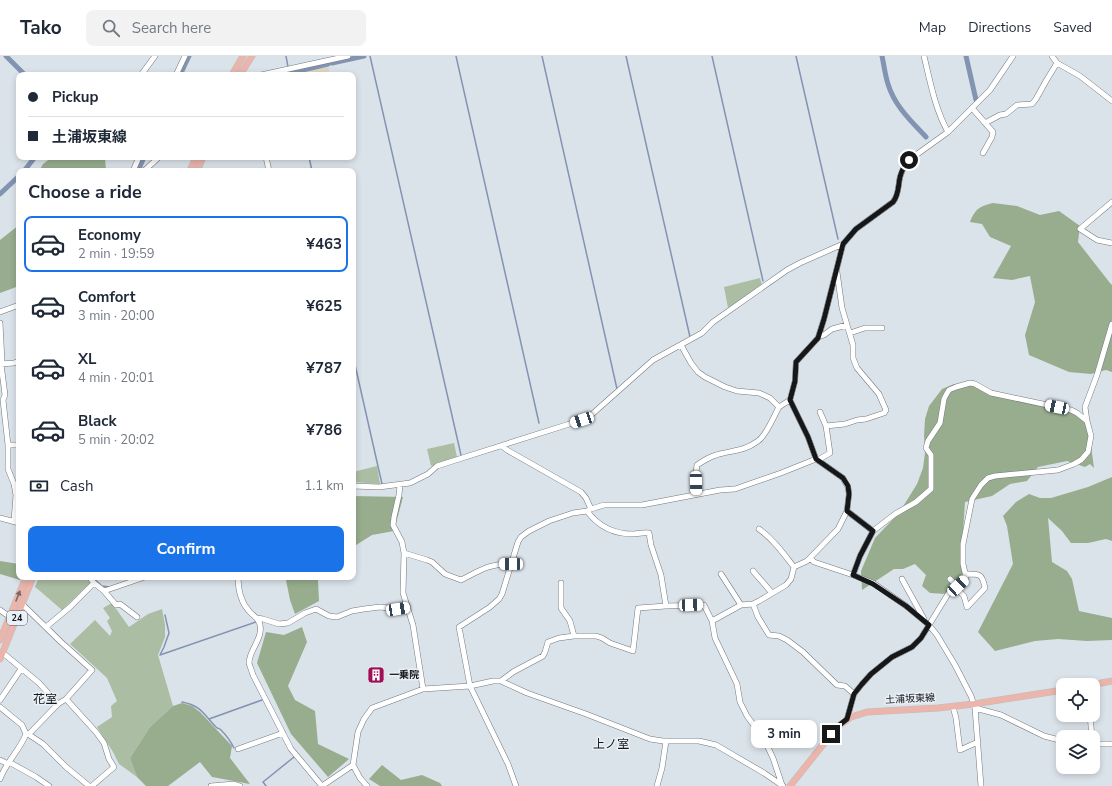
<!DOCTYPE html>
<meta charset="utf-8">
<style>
:root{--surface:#fff;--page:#f2f2f3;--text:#1f2937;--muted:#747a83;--line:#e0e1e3;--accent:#1a73e8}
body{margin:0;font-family:"Nunito Sans","Noto Sans JP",sans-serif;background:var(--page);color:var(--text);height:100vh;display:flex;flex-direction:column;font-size:15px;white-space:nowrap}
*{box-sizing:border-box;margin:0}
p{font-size:13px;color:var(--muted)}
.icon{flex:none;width:22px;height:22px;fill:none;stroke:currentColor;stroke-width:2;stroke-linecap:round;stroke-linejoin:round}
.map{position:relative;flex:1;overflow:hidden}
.details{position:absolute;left:16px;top:112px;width:340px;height:412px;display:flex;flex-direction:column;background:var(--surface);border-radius:8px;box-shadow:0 2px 6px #0003}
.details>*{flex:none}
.top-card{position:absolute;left:16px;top:16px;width:340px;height:88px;border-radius:8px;box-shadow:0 2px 6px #0003;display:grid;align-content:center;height:88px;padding:0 12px;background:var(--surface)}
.fabs{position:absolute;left:1056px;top:622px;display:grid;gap:8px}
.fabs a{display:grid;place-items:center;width:44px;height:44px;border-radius:8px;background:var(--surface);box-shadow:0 2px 6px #0003;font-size:20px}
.end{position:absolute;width:18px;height:18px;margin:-9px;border:5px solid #151719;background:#fff;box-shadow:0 0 0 2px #fff}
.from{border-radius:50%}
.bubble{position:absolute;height:28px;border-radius:8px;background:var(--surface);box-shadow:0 2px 6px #0003;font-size:13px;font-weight:700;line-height:28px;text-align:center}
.car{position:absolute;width:12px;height:24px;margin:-12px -6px;border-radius:5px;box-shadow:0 0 3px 1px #0007;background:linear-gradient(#fff 24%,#345 0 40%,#fff 0 76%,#345 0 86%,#fff 0)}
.top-card b{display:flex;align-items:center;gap:14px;height:38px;font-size:15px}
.top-card b+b{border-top:1px solid var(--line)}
.top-card i{width:10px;height:10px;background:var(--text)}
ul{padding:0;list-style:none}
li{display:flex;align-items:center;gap:12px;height:56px;margin:0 8px 6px;padding:0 4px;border:2px solid transparent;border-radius:8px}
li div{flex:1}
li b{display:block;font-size:15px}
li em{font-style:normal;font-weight:700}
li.active{border-color:var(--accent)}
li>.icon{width:36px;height:36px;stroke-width:1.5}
h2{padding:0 12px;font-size:18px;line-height:48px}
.pay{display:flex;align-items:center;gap:10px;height:44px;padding:0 12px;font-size:15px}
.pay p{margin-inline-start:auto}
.cta{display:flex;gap:8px;margin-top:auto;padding:8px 12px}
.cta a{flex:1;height:46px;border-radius:8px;background:var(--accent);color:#fff;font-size:16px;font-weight:700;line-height:46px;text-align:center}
header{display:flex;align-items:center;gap:24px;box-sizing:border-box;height:56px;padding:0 20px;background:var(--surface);border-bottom:1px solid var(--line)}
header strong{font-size:19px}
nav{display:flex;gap:22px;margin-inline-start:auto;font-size:14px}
.search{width:280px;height:36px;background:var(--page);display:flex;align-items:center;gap:10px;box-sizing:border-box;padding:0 14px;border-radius:8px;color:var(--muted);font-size:15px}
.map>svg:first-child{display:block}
.commercial{fill:#e0d7c2}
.green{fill:#abbda3}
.forest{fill:#97ad8e}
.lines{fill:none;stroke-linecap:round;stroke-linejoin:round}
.stream{stroke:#8294b2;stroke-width:1.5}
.canal{stroke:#8294b2;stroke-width:5}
.minor-casing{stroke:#72787e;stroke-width:6}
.major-casing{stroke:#bdbebf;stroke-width:7}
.minor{stroke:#fff;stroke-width:5}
.major{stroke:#ebb5ab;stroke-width:6}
.oneway{fill:#806662}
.route{stroke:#151719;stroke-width:5}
.labels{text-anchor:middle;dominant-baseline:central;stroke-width:3;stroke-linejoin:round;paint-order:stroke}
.shield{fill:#e9f0f7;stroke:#55585c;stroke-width:1}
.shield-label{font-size:9px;font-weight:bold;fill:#151719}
.poi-label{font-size:10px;font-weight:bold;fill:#151719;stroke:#e9f0f7;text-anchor:start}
.street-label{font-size:10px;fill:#151719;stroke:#e9f0f7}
.quarter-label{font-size:12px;fill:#151719;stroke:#e9f0f7}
</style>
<header>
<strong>Tako</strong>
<div class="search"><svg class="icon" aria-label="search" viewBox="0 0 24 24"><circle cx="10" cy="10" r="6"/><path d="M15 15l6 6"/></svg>Search here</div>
<nav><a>Map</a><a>Directions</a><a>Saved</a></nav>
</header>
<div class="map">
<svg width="1112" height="730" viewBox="0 0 1112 730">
<rect width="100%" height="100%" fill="#dbe3ea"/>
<path class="commercial" d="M 328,10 L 330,19 L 292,19 Z"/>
<path class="green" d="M 760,222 L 762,229 L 728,252 L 724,231 Z
M 454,387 L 457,401 L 431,410 L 427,393 Z
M 377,410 L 380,428 L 353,426 L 353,416 Z
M 39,521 L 86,521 L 91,526 L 62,554 L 40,535 L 35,531 Z
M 112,547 L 129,571 L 148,558 L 162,553 L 165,569 L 165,581 L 158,599 L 173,650 L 150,671 L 130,702 L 137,721 L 119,708 L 113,696 L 97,671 L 112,661 L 111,650 L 117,645 L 107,622 L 70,588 L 95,564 L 110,580 L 112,575 L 107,565 L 110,562 L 103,552 Z"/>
<path class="forest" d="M 52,101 L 105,101 L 106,115 L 39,115 L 43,108 Z
M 993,147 L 1017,150 L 1040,159 L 1059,155 L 1080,170 L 1078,186 L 1110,227 L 1112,229 L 1112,316 L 1106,314 L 1091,318 L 1069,316 L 1029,299 L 1025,279 L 1035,246 L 1030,220 L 1012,224 L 993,222 L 1011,190 L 990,181 L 982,168 L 970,166 C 975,153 980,150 993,147 Z
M 19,169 L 19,230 L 0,237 L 0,184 Z
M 954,328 L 967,328 L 1071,356 L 1086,366 L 1089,374 L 1094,412 L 1090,408 L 1085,411 L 1067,405 L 1038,411 L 1027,425 L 1010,428 L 992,440 L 965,446 L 963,476 L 960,490 L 961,509 L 963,521 L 946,538 L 930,537 L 922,530 L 926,519 L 915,508 L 903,513 L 894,513 L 862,534 L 861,515 L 875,482 L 899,457 L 917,428 L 923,412 L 925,397 L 924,380 L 925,363 L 929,350 L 942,333 Z
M 1112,421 L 1112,485 L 1106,483 L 1088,487 L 1071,487 L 1062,475 L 1048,462 L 1052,506 L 1067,515 L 1072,523 L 1079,555 L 1112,562 L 1112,584 L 1087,585 L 1058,583 L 1035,585 L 995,595 L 978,576 L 1013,508 L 1007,470 L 1003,460 L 1016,446 L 1029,438 L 1040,442 L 1051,442 L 1088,431 Z
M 353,440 L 403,441 L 394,475 L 372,479 L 353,491 Z
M 0,505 L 19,508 L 19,521 L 22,521 L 20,524 L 0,518 Z
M 259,521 L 316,521 L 318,524 L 319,545 L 295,558 L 290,544 L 286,524 Z
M 302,571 L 307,586 L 288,630 L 295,644 L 315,655 L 318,688 L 349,703 L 328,721 L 291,678 L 257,607 L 266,576 L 284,579 Z
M 182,647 L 192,650 L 200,656 L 232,690 L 230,702 L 250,728 L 212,721 L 200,706 L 168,730 L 146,730 L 137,721 L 130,702 L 150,671 L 173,650 Z
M 382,709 L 401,724 L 422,719 L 440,727 L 442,730 L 380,730 L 369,723 Z"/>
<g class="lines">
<path class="stream" d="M 286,0 L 288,11
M 370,0 L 461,399
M 456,0 L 539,367
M 542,0 L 617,333
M 626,0 L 690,281
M 712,0 L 763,225
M 796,0 L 838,183
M 290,17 L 290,19
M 309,101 L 312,115
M 353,300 L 382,428
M 92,521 L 102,530 L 110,531
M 165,559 L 169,577 L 164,591 L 160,599 L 256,566
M 182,646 C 202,650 203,658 215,670 C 220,675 216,670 221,674 C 226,679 231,686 234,692
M 209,663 L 262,644
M 266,730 L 263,726 L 294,701"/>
<path class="canal" d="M 6,0 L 25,19
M 882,0 C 884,9 885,19 888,28 C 894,49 911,65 926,81
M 966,0 L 976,44
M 332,7 L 364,0
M 180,19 L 189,0
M 281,19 L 328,8
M 24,115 L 35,101
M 138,115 L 144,101
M 0,138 L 19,120"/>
<g class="minor-casing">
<path id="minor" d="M 924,0 C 930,25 935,53 948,76
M 1052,0 L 1057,7 L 1080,20 L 1112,45
M 141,19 L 155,0
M 176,19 L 185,0
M 261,19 L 348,0
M 972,52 L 993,76 L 992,81 L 983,97
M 985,67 L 1000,59 L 1006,58 L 1017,49 L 1032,48 L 1036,43 L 1046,25 L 1057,7
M 266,101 L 269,115
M 133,115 L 139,101
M 144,115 L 159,101
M 1112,146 L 1080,173 L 1097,184 L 1112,187
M 0,256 L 19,249
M 0,267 L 2,306 L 1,308 L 5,339 L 3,344 L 8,389 L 8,413 L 14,428 L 16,439 L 14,465
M 850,277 L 865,272 L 882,272
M 819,280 L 824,279 L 832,273 L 847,269
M 681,289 L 691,307 L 698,316 L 705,321 L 725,331 L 737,335 L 759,337 L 770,342 L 779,351 L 790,344
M 0,308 L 14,307 L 19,305
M 820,356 L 826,370
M 8,389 L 19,389
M 502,390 L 507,394 L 581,436 L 586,442 L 591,453
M 818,404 L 830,397 L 826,370 L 845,368 L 857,364 L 866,363 L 884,357 L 886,354 L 879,338 L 857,312 L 853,302 L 853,289 L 842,252 L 837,216
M 400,429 L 399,439 L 394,461 L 393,469 L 402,486 L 404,497 L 403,537 L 413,569 L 423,633
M 353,430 L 379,431 L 410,427 L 428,418 L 437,410 L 582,364 L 590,360 L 653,304 L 702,277 L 713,266 L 787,214 L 800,207 L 843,188 L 856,173 L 893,146 C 899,139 898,130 900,121 C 902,115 904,109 909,104 L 948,76 L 990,34 L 1013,0
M 697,438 L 696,416 L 697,409 C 703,405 709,401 716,399 C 732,394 743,396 758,385 C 766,380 774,360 779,351
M 587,455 C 598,470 614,478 633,478 C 639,478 643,476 649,477 L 651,489 L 661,519 L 666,550
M 847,455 L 873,475 L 895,458 L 916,446 L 931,433 L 931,399 L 926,392 L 928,385 L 940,367 L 944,343 L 946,339 L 949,334 L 956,331 L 970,327 L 975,328 L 991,337 L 1071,354 L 1077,357 L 1087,365
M 0,462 L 19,467
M 759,473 C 774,484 783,497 794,511
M 404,497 L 427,504 L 432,506 L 445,518 L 461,524 C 479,515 490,507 511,508
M 810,502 L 814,506 L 853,519 L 873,527 L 906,550 L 929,569 L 937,579 L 955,609 L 971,640 L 975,652 L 981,730
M 753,515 L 772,537
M 721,518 L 741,549
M 853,519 L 860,500 L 873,475
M 89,521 L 94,527 L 104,535 L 116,549 L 120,548 L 137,561
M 238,521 C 238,534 240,545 249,555 C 253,560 259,562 260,569 C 263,583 249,594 249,607 C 250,611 252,615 253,619 L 291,693 L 322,730
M 902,523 L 924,563
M 950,523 L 957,530
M 561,527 L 561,552 L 570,565 L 574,580
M 956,532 L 964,540 L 967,551 L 985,532 C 982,517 980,518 965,518
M 104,535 L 145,521
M 22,548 L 61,586 L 92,614 L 66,643 L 58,648 L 29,678
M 753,548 L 758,561 L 769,579 L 779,580 L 787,584 L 803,596 L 837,629 L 845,630 L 854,638
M 0,554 L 10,561
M 257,562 L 263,563 L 279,568 L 288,567 L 305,557 L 316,553 L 329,560 L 337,561 L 352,555 L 364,553 L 380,551 L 398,553 L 408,551
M 712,565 L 741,549 L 753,548 L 759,545 L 786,529 L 791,523 L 794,511 L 807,505 L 838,473 L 847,455 L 849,438 L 848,431 L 843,422 L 816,403 L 808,381 L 790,344 L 795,325 L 796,306 L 818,282 L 824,263 L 843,188
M 46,571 L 70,551 L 94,527
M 3,597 L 39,627 L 58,648
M 501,625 L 513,616 L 543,600 L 545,596 L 548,586 L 559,582 L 574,580 L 596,580 L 602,582 L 610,587 L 633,595 L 638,552 L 666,550 L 704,549 L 712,565 L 715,582 L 737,628 L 740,646 L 747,660 L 764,683 L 773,702 L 782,729
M 66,643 L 96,676 L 104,687 L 109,703 L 114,711 L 92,730
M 0,644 L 21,613
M 0,651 L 22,669 L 26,678 C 20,694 6,706 0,723
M 953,651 L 956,662 L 960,694 L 978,686
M 975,652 L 1001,659 L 1044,680 L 1063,685
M 1090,659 L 1092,681
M 847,663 L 854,638 L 862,628 L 871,618 L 892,601 L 912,591 L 921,582 L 948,538 L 965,523 L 966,521 L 963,508 L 963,488 L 972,443 L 981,429 L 988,422 L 995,420 L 1058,414 L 1074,408 L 1081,404 L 1088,396 L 1091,380 L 1087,365 L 1085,351 L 1097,319 L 1112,268
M 28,678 L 43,688 L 66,711 L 89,730
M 1093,688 L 1112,688
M 238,693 L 283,677
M 0,704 L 8,708
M 9,706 L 36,721 L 49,730
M 353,709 L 360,722 L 367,730
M 211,730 L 234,728 L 240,730
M 322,730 L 353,709 L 358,676 L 364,663 L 372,652 L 423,633 L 470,630 L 493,625 L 501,625 L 527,637 L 586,658 L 650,683 L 663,685 L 699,685 L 716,689 L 764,717 L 783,730
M 516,730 L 508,708 L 470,630 L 459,571 L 490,551 L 499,543 L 502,538 L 518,486 L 521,481 L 529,475 L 549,465 L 573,457 L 587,455 L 591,453 L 604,449 L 642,449 L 720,434 L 735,433 L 781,417 L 816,403
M 657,730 L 662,712 L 666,685"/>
</g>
<g class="major-casing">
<path id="major" d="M 232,19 L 243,0
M 240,19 L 252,0
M 190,115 L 196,101
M 197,115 L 203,101
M 0,584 L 26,521
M 0,603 L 33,521
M 1091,629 L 1112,625
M 790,730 L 837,671 L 851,661 L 867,656 L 938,652 L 974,648 L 1063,634"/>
</g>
<use href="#minor" class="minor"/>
<use href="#major" class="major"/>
</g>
<defs><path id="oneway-solid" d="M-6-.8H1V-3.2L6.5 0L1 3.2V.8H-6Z"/></defs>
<use class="oneway" href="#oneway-solid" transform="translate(18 540) rotate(-68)"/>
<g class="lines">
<path class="route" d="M 831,678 L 837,671 L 847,663 L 854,638 L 862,628 L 871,618 L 892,601 L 912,591 L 921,582 L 929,569 L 906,550 L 873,528 L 853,519 L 860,500 L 873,475 L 847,455 L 849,438 L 848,430 L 843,422 L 816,403 L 808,381 L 790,344 L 795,325 L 796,306 L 818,282 L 824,263 L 843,188 L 856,173 L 893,146 C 899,139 898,130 900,121 C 902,114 904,109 909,104"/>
</g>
<defs>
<g id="building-square" transform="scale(0.9)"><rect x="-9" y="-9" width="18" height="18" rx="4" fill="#a00e55" stroke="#e9f0f7"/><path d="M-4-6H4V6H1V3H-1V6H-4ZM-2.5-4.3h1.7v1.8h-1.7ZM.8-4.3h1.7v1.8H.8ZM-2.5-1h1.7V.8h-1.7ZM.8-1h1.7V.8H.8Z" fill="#fff"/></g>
</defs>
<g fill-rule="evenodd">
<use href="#building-square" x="376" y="619"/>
</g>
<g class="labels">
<rect class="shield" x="7" y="555" width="20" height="14" rx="3"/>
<g class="shield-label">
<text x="17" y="562">24</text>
</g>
<g class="poi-label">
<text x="389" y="619">一乗院</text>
</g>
<g class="street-label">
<text transform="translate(910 643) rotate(-3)">土浦坂東線</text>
</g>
<g class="quarter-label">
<text x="45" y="643">花室</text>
<text x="611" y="688">上ノ室</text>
</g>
</g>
</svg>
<div class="fabs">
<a><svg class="icon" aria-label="locate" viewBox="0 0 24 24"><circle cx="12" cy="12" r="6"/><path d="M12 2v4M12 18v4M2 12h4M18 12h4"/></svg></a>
<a><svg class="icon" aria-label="layers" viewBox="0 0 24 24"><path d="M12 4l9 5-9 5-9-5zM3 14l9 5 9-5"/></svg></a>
</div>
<i class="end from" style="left:909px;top:104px"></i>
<i class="end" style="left:831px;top:678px"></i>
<div class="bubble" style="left:751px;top:664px;width:66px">3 min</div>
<i class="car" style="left:1057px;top:351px;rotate:282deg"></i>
<i class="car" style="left:582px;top:364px;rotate:252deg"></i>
<i class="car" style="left:696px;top:427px;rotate:179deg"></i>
<i class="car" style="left:511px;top:508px;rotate:271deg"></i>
<i class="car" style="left:958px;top:530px;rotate:47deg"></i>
<i class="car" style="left:691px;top:549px;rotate:88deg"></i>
<i class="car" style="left:398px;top:553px;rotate:81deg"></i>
<div class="top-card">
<b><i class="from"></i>Pickup</b>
<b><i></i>土浦坂東線</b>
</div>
<section class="details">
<h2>Choose a ride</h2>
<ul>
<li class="active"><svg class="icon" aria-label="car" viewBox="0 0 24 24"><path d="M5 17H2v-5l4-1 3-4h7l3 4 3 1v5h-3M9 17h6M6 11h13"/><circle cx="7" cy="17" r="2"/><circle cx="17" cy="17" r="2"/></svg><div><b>Economy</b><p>2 min · 19:59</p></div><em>¥463</em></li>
<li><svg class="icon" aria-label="car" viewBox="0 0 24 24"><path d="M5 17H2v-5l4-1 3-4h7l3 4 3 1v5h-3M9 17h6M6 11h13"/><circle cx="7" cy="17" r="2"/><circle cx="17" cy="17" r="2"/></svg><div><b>Comfort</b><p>3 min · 20:00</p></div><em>¥625</em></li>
<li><svg class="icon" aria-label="car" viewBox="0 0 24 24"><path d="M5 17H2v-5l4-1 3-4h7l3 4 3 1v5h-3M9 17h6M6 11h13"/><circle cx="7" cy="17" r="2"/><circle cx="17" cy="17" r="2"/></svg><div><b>XL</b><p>4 min · 20:01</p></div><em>¥787</em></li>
<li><svg class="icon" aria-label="car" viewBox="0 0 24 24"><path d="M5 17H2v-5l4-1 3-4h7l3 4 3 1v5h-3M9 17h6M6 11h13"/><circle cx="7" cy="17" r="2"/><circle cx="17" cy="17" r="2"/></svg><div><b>Black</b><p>5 min · 20:02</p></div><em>¥786</em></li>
</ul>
<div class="pay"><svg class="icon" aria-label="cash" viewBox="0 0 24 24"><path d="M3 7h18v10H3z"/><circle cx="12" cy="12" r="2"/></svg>Cash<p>1.1 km</p></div>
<div class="cta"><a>Confirm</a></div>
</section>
</div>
